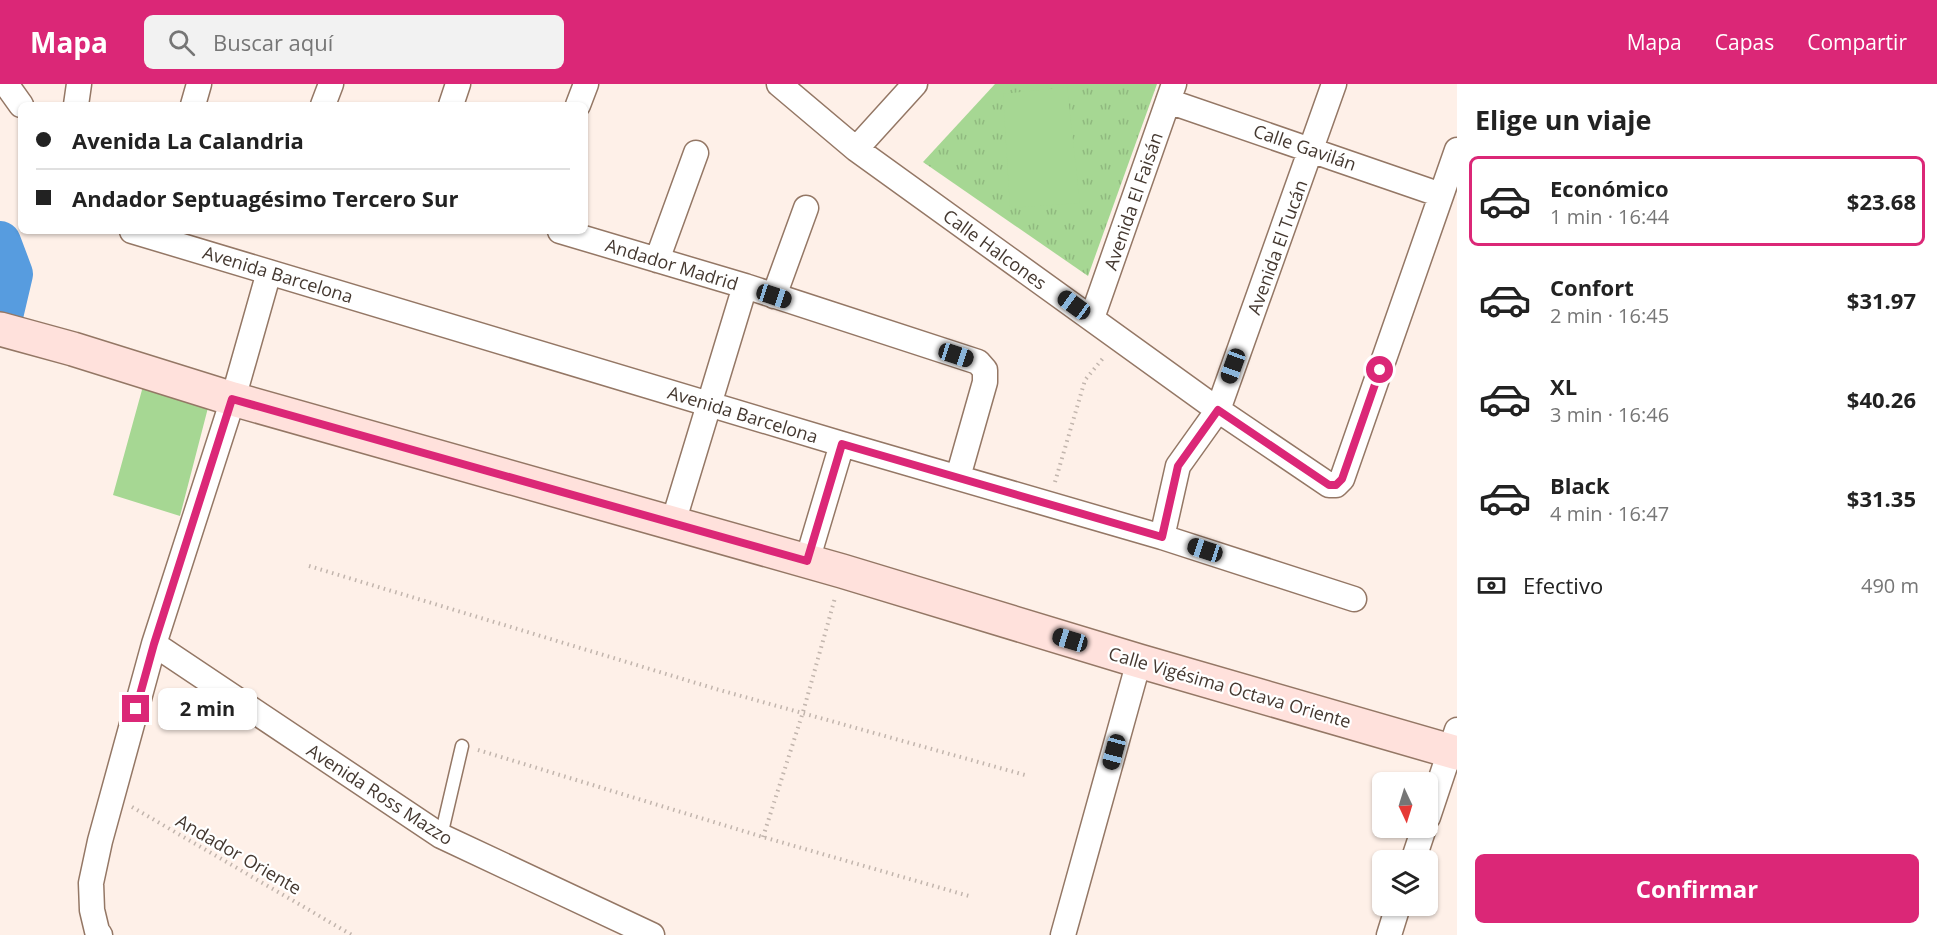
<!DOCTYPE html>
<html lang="es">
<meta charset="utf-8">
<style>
:root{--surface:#fff;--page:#f2f2f2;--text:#222;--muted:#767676;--line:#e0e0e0;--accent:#db2777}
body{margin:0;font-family:"Open Sans",sans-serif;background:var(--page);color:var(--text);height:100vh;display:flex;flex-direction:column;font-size:22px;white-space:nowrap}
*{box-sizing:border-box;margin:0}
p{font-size:20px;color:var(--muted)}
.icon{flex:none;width:33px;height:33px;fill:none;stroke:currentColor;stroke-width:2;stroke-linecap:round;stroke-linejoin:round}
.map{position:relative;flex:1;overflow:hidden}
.sheet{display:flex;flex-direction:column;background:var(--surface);width:480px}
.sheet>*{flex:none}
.banner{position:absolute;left:18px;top:18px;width:570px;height:132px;border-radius:9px;box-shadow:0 2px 4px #0004;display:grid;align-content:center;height:132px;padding:0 18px;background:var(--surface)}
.needle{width:39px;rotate:176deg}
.controls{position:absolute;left:1372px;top:688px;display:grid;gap:12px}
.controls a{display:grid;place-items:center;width:66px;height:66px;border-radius:9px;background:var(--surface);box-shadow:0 2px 4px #0004;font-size:30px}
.end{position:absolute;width:27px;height:27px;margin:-14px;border:8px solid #db2777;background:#fff;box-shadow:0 0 0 3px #fff}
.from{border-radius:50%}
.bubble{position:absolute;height:42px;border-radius:9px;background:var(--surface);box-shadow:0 2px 4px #0004;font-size:20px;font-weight:700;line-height:42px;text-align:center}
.car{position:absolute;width:18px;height:36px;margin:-18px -9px;border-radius:8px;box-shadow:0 0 4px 2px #0007;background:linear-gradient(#222 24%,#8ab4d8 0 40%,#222 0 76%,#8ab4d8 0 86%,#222 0)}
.banner b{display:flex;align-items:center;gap:21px;height:57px;font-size:22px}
.banner b+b{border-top:2px solid var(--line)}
.banner i{width:15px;height:15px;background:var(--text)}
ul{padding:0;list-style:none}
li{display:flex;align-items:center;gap:18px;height:90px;margin:0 12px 9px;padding:0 6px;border:3px solid transparent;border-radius:9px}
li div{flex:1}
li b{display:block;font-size:22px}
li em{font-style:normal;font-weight:700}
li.active{border-color:var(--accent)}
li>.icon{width:54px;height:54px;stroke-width:1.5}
h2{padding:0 18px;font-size:27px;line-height:72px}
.pay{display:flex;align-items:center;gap:15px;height:66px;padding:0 18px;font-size:22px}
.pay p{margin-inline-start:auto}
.cta{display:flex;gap:12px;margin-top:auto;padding:12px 18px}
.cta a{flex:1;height:69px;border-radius:9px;background:var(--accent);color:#fff;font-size:24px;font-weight:700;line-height:69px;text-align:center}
header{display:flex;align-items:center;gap:36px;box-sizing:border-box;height:84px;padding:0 30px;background:var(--accent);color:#fff}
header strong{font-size:28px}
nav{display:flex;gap:33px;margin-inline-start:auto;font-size:21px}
.search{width:420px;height:54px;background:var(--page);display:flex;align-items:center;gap:15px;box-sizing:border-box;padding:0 21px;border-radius:9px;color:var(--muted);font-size:22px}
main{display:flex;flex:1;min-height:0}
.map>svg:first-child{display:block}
.grass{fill:url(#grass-tufts)}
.garden{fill:#a6d793}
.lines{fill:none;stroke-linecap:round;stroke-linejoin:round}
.river{stroke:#579cdf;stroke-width:42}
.service-casing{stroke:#947765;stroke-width:15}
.minor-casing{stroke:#947765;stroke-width:27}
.secondary-casing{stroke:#947765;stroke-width:36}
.path{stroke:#c2b5ad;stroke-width:4;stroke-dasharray:1.5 4.5;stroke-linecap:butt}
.service{stroke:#fff;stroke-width:12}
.minor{stroke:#fff;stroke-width:24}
.secondary{stroke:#ffe1dc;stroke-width:33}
.route{stroke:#db2777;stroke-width:8}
.labels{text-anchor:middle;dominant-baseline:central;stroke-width:4.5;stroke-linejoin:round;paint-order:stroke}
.street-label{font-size:18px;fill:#443830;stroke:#fff}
</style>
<header>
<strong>Mapa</strong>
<div class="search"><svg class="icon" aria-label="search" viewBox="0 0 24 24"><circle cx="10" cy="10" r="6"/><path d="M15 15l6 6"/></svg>Buscar aquí</div>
<nav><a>Mapa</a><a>Capas</a><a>Compartir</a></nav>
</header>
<main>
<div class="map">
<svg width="1457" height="851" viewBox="0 0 1457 851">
<defs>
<pattern id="grass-tufts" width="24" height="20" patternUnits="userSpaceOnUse" patternTransform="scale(1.5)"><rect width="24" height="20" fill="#a6d793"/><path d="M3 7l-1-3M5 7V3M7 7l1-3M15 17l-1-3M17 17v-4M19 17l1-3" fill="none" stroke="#90b97f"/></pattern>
</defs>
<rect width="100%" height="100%" fill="#fef0e8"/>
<path class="grass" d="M 995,0 L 1157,0 L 1088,192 L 923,78 Z"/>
<path class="garden" d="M 1067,3 L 1080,119 L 1010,124 L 1003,10 Z
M 145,295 L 210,316 L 180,432 L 113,411 Z"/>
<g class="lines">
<path class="river" d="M 0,158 L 12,190 L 0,241"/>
<g class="service-casing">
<path id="service" d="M 441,752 L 462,662"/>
</g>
<g class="minor-casing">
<path id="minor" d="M 6,0 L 21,21
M 779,0 L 856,65 L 1218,326 L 1329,401 L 1336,401 L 1342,395 L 1457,66
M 1168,17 L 1441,111
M 76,21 L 79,0
M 193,21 L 199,0
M 323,21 L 331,0
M 451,21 L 458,0
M 578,21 L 586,0
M 856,65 L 915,0
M 132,147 L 842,360 L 1162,453 L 1354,515
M 560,147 L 745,202 L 978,278 L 985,286 L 985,298 L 958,393
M 657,176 L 696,69
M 774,212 L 806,124
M 1092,234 L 1174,0
M 673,439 L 745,202
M 1162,453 L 1178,382 L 1218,326 L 1334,0
M 807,477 L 842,360
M 154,560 L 441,752 L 652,851
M 1428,733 L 1457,646
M 1413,777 L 1424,744
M 100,851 L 97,847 L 92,826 L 91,799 L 100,757 L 154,560 L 233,315 L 269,188
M 1063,851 L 1139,577
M 1389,851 L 1398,822"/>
</g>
<g class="secondary-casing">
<path id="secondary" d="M 0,245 L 73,265 L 233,315 L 842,487 L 1139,577 L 1457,669"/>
</g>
<path class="path" d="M 1055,398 L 1085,296 L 1104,273
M 309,482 L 716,605 L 1025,691
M 478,666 L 763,753 L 969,812
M 132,723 L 352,851
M 763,753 L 803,628 L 835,514"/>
<use href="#service" class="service"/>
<use href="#minor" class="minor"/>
<use href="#secondary" class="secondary"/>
</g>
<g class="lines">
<path class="route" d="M 136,625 L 154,560 L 232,315 L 807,477 L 842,360 L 1162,453 L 1178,382 L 1218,326 L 1329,401 L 1336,401 L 1342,395 L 1380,286"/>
</g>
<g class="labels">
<g class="street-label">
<text transform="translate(1305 63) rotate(19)">Calle Gavilán</text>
<text transform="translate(1133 117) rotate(-71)">Avenida El Faisán</text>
<text transform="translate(1277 163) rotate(-70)">Avenida El Tucán</text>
<text transform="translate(995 165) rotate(36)">Calle Halcones</text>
<text transform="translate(672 180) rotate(17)">Andador Madrid</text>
<text transform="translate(278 190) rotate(17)">Avenida Barcelona</text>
<text transform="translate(743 330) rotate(17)">Avenida Barcelona</text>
<text transform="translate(1230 603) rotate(16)">Calle Vigésima Octava Oriente</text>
<text transform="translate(380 710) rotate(33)">Avenida Ross Mazzo</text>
<text transform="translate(239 770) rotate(30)">Andador Oriente</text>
</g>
</g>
</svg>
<div class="controls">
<a><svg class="needle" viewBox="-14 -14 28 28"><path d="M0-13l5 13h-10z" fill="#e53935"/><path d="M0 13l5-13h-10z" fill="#767676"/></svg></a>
<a><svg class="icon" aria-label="layers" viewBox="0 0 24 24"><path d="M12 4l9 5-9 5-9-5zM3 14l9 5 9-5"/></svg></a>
</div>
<i class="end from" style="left:1380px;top:286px"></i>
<i class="end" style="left:136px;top:625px"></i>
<div class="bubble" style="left:158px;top:604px;width:99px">2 min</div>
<i class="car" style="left:774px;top:212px;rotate:108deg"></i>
<i class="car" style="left:1074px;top:221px;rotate:306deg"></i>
<i class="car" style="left:956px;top:271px;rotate:108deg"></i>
<i class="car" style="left:1233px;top:282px;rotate:200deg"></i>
<i class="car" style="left:1205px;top:466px;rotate:288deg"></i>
<i class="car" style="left:1070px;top:556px;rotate:287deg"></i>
<i class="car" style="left:1114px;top:668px;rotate:195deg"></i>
<div class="banner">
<b><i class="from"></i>Avenida La Calandria</b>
<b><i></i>Andador Septuagésimo Tercero Sur</b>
</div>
</div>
<section class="sheet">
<h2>Elige un viaje</h2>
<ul>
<li class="active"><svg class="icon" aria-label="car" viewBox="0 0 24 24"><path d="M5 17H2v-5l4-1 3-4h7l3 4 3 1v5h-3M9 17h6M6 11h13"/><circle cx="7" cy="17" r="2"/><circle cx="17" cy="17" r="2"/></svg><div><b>Económico</b><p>1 min · 16:44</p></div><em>$23.68</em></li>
<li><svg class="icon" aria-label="car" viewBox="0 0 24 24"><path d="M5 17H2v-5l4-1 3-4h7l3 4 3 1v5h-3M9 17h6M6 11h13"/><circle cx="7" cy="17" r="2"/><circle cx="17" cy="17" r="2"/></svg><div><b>Confort</b><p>2 min · 16:45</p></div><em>$31.97</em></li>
<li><svg class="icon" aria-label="car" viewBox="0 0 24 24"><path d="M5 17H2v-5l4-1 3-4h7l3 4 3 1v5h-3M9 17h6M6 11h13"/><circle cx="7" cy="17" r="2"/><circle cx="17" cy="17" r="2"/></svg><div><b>XL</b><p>3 min · 16:46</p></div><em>$40.26</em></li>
<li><svg class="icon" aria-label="car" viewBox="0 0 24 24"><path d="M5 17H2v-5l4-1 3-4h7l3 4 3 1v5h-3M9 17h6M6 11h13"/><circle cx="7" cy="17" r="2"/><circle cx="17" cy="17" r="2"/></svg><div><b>Black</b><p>4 min · 16:47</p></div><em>$31.35</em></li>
</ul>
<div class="pay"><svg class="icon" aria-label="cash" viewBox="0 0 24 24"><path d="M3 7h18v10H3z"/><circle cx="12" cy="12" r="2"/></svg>Efectivo<p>490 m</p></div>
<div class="cta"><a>Confirmar</a></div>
</section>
</main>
